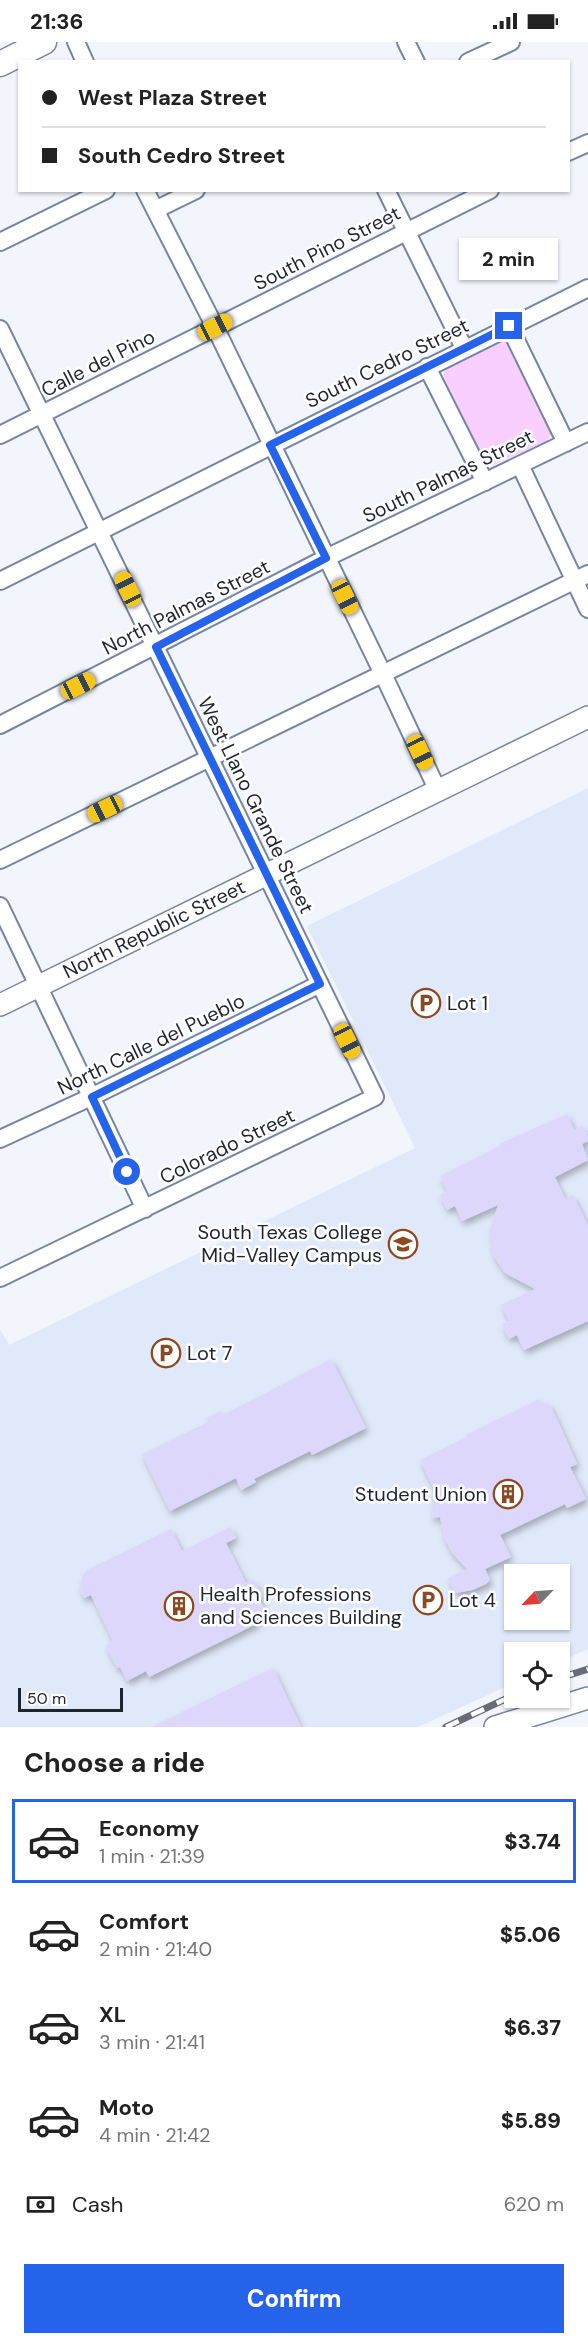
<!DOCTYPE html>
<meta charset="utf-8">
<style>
:root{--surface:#fff;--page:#f6f6f6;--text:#222;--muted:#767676;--line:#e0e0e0;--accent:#2563eb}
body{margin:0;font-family:"DM Sans",sans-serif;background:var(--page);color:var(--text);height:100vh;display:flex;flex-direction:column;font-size:22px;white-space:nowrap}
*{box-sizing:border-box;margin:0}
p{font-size:20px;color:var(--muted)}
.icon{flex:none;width:33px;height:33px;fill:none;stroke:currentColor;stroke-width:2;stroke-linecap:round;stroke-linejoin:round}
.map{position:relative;height:1685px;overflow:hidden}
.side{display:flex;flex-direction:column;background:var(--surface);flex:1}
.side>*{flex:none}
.banner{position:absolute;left:18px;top:18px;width:552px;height:132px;border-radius:0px;box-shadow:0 2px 4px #0004;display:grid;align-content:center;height:132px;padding:0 24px;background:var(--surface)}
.needle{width:39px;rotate:245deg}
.fabs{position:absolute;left:504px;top:1522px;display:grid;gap:12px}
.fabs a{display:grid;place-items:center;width:66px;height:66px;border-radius:0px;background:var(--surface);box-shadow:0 2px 4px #0004;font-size:30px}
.scale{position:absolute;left:18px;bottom:15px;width:105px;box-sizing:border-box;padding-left:6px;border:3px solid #1e2430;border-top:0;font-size:16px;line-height:21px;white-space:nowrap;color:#1e2430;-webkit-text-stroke:4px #fff;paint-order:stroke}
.end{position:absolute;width:27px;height:27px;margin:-14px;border:8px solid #2563eb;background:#fff;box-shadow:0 0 0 3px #fff}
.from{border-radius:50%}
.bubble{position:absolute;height:42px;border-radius:0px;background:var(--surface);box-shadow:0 2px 4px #0004;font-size:20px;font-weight:800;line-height:42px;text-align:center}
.car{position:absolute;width:18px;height:36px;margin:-18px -9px;border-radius:8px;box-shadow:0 0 4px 2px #0007;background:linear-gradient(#f5c518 24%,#345 0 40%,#f5c518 0 76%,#345 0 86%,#f5c518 0)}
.banner b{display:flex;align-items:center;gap:21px;height:57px;font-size:22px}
.banner b+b{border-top:2px solid var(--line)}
.banner i{width:15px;height:15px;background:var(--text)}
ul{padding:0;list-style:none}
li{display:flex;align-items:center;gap:18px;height:84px;margin:0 12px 9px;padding:0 12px;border:3px solid transparent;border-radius:0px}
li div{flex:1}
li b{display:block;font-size:22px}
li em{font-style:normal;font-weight:800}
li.current{border-color:var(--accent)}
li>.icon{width:54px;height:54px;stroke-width:1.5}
h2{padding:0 24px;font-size:27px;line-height:72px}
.pay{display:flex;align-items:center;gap:15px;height:66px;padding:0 24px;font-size:22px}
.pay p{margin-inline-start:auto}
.cta{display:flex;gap:12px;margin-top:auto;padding:12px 24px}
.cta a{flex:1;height:69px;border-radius:0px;background:var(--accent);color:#fff;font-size:24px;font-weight:800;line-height:69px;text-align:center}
.status{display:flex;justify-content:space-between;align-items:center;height:42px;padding:0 30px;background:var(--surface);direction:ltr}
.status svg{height:16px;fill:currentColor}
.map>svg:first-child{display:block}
.built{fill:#e0e9f9;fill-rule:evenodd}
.green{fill:#f8cffe}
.building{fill:#ddd7fb;filter:url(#shadow)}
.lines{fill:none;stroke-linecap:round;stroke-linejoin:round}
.minor-casing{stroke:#7685a3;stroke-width:20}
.tertiary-casing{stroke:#7685a3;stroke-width:24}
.secondary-casing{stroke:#7685a3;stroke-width:27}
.minor{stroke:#fff;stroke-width:16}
.tertiary{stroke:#fff;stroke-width:21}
.secondary{stroke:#fff;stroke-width:24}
.rail-casing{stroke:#676c76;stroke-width:7}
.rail{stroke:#fff;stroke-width:4.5;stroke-dasharray:14;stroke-linecap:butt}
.route{stroke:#2563eb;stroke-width:8}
.labels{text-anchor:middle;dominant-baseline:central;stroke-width:5;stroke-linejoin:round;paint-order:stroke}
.street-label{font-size:20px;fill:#1e2430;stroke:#fff}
.poi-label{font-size:20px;fill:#1e2430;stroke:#fff;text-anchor:start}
</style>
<div class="status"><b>21:36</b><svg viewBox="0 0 49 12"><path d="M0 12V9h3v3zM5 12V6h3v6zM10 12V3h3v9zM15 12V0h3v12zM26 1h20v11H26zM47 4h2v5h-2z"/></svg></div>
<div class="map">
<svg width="588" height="1685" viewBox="0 0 588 1685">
<defs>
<filter id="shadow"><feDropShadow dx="2.5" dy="4.5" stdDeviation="3" flood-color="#0004"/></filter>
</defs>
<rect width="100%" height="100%" fill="#f2f5fc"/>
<path class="built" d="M 588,746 L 588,1607 L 560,1620 L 560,1611 L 514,1611 L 514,1641 L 418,1685 L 0,1685 L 0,1287 L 9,1303 L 415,1106 L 307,884 ZM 514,1533 L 560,1533 L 560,1578 L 514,1578 Z"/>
<path class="green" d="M 504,298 L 507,300 L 551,392 L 547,399 L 491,424 L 483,418 L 443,333 L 446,327 Z"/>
<path class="building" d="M 567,1072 L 574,1088 L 582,1084 L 588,1095 L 588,1099 L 582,1102 L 588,1118 L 555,1135 L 565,1157 L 573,1153 L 588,1184 L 588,1279 L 524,1308 L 517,1293 L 509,1297 L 502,1282 L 509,1279 L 501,1263 L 535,1247 L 505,1231 L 493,1213 L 490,1189 L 498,1163 L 462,1179 L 455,1164 L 447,1168 L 440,1153 L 447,1149 L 440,1134 L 500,1104 L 499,1102 Z
M 331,1317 L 366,1386 L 312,1413 L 310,1409 L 254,1437 L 256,1440 L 241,1448 L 236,1436 L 170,1469 L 142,1412 L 208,1380 L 206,1376 L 221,1369 L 223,1373 Z
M 539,1357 L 542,1364 L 549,1361 L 560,1384 L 577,1422 L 570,1425 L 586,1457 L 567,1466 L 565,1462 L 500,1493 L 511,1515 L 485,1527 L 490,1538 L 486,1542 L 472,1548 L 455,1551 L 448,1536 L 467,1527 L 452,1511 L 444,1495 L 440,1475 L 432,1476 L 434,1447 L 420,1418 L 467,1395 L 466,1393 Z
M 230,1485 L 236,1496 L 226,1501 L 246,1541 L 254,1538 L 262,1555 L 259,1556 L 266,1571 L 256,1576 L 258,1581 L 149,1635 L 146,1629 L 127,1639 L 120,1625 L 117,1626 L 106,1603 L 113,1599 L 91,1553 L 84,1556 L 81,1550 L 80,1542 L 83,1534 L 87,1528 L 171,1487 L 182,1509 Z
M 273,1626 L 301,1685 L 151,1685 Z"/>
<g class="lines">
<g class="minor-casing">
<path id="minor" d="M 76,0 L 85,20
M 406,0 L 416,20
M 468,20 L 511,0
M 568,110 L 588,101
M 145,148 L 215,285 L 383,632 L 438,749
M 386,148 L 464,306
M 155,168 L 196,148
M 0,200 L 106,148
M 509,284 L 566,401
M 0,287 L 375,1055 L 0,1236
M 427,325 L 485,440
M 0,393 L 490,148
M 520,423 L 588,567
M 0,539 L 588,246
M 0,683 L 326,516 L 588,390
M 0,818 L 588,532
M 0,864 L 145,1167
M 0,1097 L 91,1055 L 320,942"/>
</g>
<g class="tertiary-casing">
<path id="tertiary" d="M 0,963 L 588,675
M 495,1685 L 588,1656"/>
</g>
<g class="secondary-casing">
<path id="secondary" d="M 0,22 L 44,0"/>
</g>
<use href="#minor" class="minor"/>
<use href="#tertiary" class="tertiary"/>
<use href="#secondary" class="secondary"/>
<g class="rail-casing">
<path id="rail" d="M 560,1636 L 588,1627
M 446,1685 L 514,1653"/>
</g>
<use href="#rail" class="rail"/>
</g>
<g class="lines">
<path class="route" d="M 127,1130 L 92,1055 L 320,942 L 156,605 L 326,516 L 270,403 L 509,284"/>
</g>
<defs>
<g id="parking-ring" transform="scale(1.5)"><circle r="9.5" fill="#fff" stroke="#8d481f" stroke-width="1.5"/><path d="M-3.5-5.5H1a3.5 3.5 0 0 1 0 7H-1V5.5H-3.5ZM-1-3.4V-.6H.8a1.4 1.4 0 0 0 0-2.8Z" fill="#8d481f"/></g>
<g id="university-ring" transform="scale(1.5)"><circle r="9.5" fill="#fff" stroke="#8d481f" stroke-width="1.5"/><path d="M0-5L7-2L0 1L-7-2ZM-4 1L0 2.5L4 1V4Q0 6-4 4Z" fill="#8d481f"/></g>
<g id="building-ring" transform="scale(1.5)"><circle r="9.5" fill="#fff" stroke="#8d481f" stroke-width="1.5"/><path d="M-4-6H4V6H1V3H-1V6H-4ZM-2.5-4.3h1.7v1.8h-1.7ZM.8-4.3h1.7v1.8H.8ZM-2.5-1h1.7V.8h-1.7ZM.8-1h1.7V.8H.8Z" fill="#8d481f"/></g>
</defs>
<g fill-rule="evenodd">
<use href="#parking-ring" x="426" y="961"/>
<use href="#university-ring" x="403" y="1202"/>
<use href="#parking-ring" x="166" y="1311"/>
<use href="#building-ring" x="508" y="1452"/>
<use href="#parking-ring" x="428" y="1558"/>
<use href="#building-ring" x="179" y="1564"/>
</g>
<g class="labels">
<g class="street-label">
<text transform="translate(327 206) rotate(-27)">South Pino Street</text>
<text transform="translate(98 321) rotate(-27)">Calle del Pino</text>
<text transform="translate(387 321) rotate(-26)">South Cedro Street</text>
<text transform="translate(448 434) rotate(-26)">South Palmas Street</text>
<text transform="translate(186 565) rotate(-27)">North Palmas Street</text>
<text transform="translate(256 763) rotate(64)">West Llano Grande Street</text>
<text transform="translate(154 887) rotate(-26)">North Republic Street</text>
<text transform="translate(151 1002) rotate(-26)">North Calle del Pueblo</text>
<text transform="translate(227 1104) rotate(-26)">Colorado Street</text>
</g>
<g class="poi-label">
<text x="447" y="961">Lot 1</text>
<text x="382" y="1190" text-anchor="end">South Texas College<tspan x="382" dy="23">Mid-Valley Campus</tspan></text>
<text x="187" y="1311">Lot 7</text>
<text x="487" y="1452" text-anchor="end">Student Union</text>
<text x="200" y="1552">Health Professions<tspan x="200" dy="23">and Sciences Building</tspan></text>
<text x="449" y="1558">Lot 4</text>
</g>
</g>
</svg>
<div class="fabs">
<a><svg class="needle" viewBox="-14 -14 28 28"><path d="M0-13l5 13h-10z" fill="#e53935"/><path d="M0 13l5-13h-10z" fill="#767676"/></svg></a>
<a><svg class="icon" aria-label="locate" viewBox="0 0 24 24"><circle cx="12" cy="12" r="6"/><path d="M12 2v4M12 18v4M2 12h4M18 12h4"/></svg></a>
</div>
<div class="scale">50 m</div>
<i class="end from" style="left:127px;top:1130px"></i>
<i class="end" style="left:509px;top:284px"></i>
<div class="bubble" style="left:459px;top:196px;width:99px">2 min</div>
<i class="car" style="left:215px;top:285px;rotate:63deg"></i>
<i class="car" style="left:128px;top:547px;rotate:334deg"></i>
<i class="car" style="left:345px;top:555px;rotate:154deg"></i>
<i class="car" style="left:78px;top:644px;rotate:63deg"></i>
<i class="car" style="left:420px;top:710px;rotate:155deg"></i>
<i class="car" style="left:105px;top:767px;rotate:244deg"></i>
<i class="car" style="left:347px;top:999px;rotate:154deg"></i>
<div class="banner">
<b><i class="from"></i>West Plaza Street</b>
<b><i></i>South Cedro Street</b>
</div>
</div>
<section class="side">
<h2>Choose a ride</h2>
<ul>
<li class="current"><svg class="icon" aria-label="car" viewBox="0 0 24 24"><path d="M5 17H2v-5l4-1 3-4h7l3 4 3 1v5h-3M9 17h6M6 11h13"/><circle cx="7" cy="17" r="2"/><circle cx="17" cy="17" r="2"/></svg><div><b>Economy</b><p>1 min · 21:39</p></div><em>$3.74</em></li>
<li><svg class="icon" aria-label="car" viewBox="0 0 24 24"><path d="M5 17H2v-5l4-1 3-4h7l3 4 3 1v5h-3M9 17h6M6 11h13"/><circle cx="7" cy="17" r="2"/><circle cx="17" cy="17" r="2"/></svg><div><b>Comfort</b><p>2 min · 21:40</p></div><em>$5.06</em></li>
<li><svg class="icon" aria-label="car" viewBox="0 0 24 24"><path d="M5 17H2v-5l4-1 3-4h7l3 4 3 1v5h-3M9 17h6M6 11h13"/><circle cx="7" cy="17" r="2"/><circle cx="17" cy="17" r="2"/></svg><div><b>XL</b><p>3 min · 21:41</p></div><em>$6.37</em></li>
<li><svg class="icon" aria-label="car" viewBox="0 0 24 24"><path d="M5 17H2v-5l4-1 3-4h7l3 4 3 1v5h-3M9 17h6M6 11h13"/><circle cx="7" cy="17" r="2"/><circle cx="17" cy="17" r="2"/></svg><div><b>Moto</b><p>4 min · 21:42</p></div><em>$5.89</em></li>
</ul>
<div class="pay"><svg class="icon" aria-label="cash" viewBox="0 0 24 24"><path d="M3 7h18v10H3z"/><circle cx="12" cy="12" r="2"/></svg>Cash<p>620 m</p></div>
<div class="cta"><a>Confirm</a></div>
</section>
